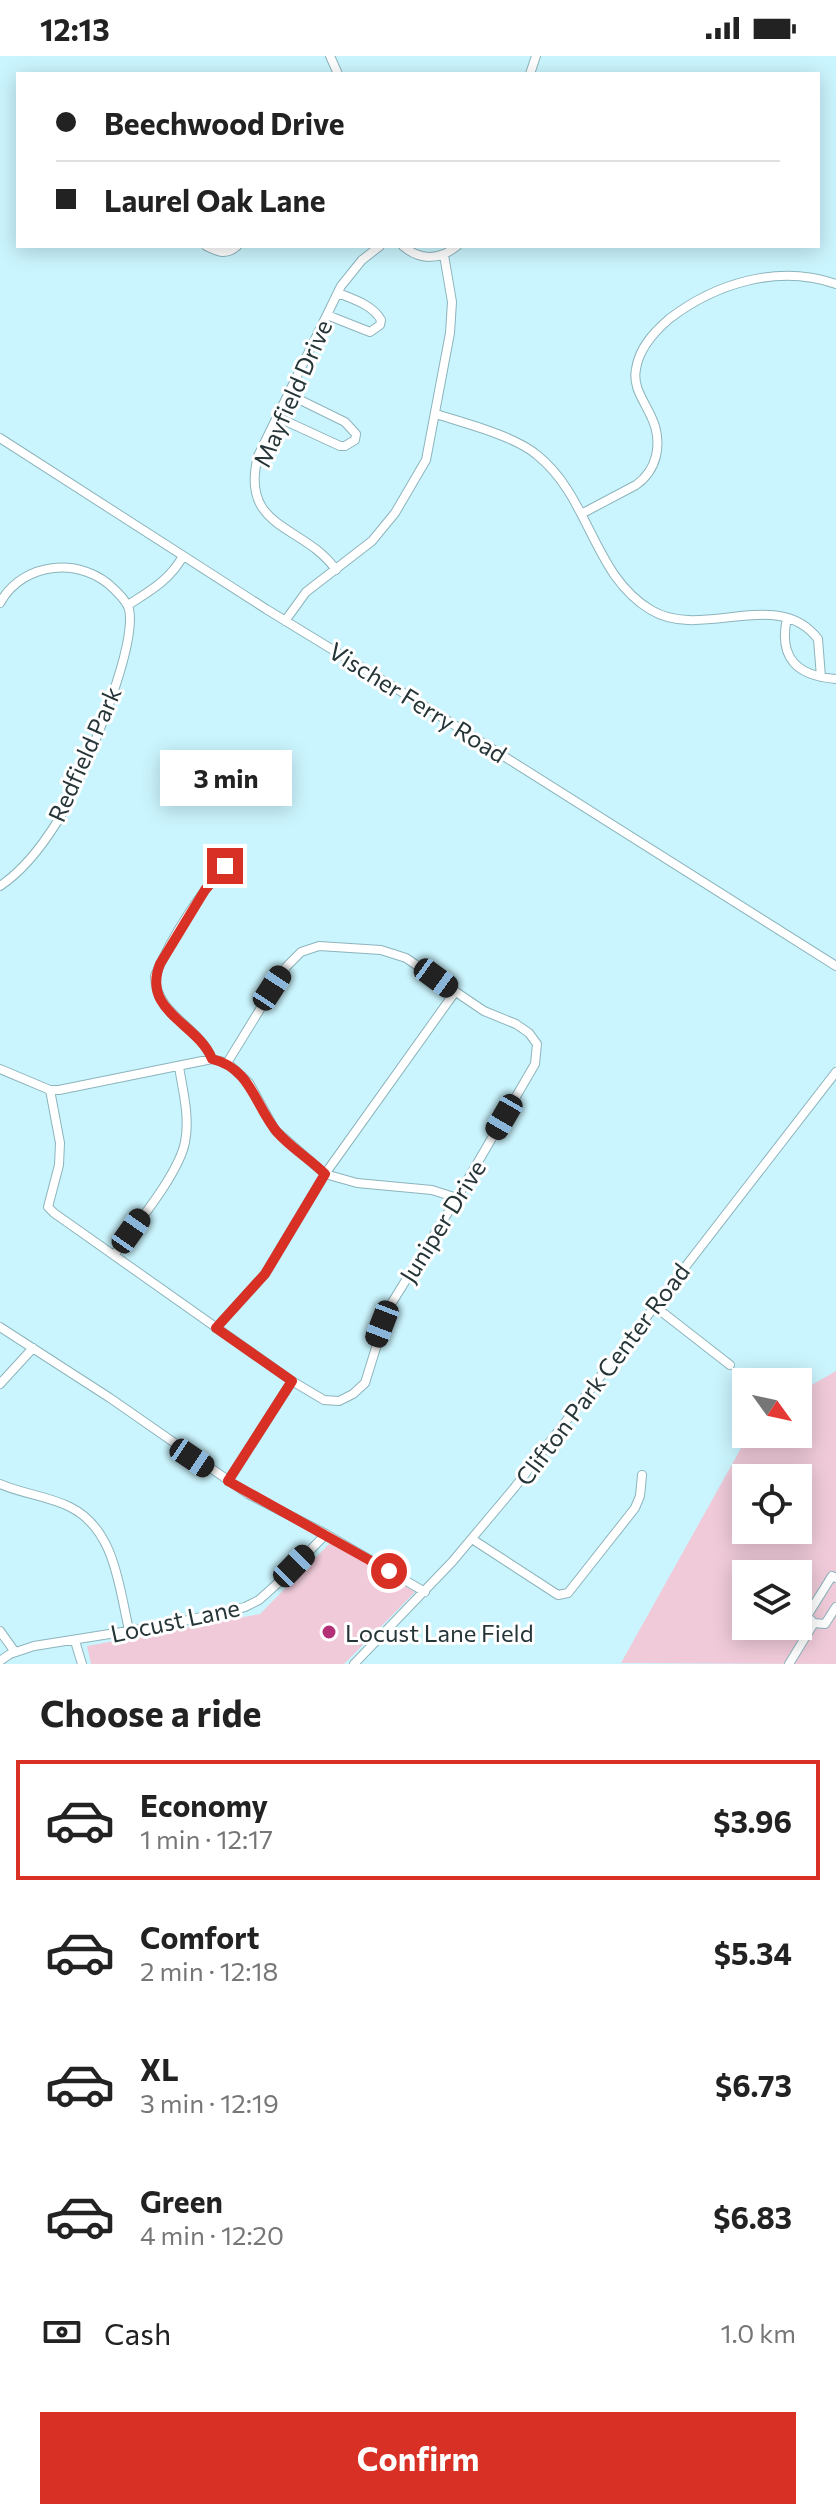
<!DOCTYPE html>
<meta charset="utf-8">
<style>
:root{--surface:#fff;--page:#f2f2f2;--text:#222;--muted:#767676;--line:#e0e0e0;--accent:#d93025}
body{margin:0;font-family:Commissioner,sans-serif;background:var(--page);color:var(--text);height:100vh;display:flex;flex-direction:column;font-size:30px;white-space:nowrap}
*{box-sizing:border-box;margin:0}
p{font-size:26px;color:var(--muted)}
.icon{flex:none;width:44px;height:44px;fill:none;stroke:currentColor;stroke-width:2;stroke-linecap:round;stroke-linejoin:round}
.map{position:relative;height:1608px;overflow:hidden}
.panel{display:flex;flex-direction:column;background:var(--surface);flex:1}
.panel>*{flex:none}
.banner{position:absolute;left:16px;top:16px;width:804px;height:176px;border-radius:0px;box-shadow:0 4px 20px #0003;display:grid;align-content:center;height:176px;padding:0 40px;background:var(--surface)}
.needle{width:52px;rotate:123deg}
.controls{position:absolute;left:732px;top:1312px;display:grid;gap:16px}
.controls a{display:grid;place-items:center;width:80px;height:80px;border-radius:0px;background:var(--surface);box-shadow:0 4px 20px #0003;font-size:40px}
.end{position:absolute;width:36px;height:36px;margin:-18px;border:10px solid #d93025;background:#fff;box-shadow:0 0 0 4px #fff}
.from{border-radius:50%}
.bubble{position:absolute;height:56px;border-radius:0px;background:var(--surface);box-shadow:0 4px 20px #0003;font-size:26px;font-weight:700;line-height:56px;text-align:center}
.car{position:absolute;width:24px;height:48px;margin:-24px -12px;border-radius:10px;box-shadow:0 0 6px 2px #0007;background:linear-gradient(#222 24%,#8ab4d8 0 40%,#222 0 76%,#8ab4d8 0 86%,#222 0)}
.banner b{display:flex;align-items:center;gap:28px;height:76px;font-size:30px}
.banner b+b{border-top:2px solid var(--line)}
.banner i{width:20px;height:20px;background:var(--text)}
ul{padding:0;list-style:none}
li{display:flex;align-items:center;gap:24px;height:120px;margin:0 16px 12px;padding:0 24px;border:4px solid transparent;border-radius:0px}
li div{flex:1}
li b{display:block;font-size:30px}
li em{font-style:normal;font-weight:700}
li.active{border-color:var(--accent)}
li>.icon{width:72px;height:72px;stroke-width:1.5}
h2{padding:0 40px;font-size:36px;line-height:96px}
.pay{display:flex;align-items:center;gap:20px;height:88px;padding:0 40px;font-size:30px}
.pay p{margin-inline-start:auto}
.primary-button{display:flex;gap:16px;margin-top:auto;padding:16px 40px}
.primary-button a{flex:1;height:92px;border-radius:0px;background:var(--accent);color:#fff;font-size:32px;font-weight:700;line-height:92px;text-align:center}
.status{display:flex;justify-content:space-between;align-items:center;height:56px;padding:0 40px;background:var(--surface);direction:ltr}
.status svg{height:22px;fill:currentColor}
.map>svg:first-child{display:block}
.green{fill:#f0cad9;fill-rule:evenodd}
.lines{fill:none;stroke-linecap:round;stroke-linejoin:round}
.minor-casing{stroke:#8cb4bc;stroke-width:10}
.minor{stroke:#fff;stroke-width:8}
.route{stroke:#d93025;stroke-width:10}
.poi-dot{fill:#b43076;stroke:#fff;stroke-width:3}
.labels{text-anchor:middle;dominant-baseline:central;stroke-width:6;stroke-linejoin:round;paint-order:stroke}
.street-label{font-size:24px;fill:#253538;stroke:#fff}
.poi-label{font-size:24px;fill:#253538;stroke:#fff;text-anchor:start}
</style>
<div class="status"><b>12:13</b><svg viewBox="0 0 49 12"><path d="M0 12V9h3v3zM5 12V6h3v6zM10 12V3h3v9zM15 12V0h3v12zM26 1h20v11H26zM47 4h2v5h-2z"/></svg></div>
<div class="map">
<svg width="836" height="1608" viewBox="0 0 836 1608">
<rect width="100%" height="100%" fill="#cbf5fe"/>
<path class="green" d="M 836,1315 L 836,1608 L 621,1607 L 749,1378 L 798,1378 L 798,1337 ZM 746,1422 L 798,1422 L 798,1474 L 746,1474 ZM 746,1518 L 798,1518 L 798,1570 L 746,1570 Z
M 331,1486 L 415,1536 L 344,1608 L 91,1608 L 87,1590 L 260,1558 Z"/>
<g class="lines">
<g class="minor-casing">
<path id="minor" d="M 330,0 L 338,18
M 530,18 L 536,0
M 206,190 C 218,196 226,200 237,190
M 403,190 C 420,205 440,204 457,190
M 327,259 L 370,276 L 380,269 L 381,264 C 373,249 353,243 338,237
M 436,358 C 464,367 515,380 537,399 C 590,441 593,520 651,554 C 702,585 778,530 818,583 L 821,621
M 277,361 L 340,390 L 345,390 L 355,384 L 356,378 L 345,366 L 288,338
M 0,382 L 266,553 L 410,641 L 836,910
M 583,457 L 636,429 C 646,422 653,412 656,400 C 665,359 630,343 636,313 C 639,292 654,276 669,263 C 716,227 778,208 836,228
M 336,514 C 304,468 239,474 258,400 L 341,230 L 362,204 L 380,190
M 0,547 C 23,505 82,500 115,534 C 121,540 127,546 129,553 C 138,593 79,729 57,766 C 42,790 24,814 0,830
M 128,549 C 150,535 170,524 183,500
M 787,562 C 778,603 798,620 836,623
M 285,565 L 306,536 L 372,485 L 395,457 L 426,404 L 450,277 L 452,246 L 444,199
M 212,1003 C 199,970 156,959 155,920 C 170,884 204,828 233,804
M 227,1007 L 249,1027 L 275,1074 L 325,1118 L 357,1127 L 432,1134 L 457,1142
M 0,1013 L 50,1034 L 59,1034 L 212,1003 L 227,1007 L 286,911 L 301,896 L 319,890 L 381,894 L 406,902 L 484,955 L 516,968 L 529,977 L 537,988 L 535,1008 L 457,1142 L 388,1253 L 365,1327 L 353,1338 L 339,1345 L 324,1344 L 292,1325 L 54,1157 L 48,1151 L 59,1109 L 60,1087 L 50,1034
M 115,1198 C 135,1170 179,1118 185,1086 C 190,1062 183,1035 179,1011
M 653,1249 L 730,1309
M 0,1271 L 110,1342 L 248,1438 L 326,1478 L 425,1536
M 216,1272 L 265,1218 L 325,1118 L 455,936
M 0,1328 L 33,1292
M 228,1425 L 292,1325
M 0,1428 C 23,1438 48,1440 70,1451 C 115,1473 119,1531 129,1574
M 472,1483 L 558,1539 L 568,1537 L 635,1452 L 640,1440 L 642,1419
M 814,1567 L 825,1568 L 836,1551
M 0,1575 L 15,1596
M 75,1585 L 82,1608
M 0,1605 L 10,1598 L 34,1590 L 166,1569 L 245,1551 L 259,1544 L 279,1526 L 326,1478
M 354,1608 L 452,1506 L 515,1431 L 836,1016
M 789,1608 L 814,1567 L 807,1560 L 832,1520 L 836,1522"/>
</g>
<use href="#minor" class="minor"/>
</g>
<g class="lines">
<path class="route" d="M 225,810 L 205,834 L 160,908 C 141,956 198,967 212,1003 C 251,1012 255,1050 277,1076 C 291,1092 310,1103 325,1118 L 265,1218 L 216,1272 L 292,1325 L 228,1425 L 389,1515"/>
</g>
<circle class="poi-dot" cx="329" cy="1576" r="8"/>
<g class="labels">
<g class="street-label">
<text transform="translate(292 337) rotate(-66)">Mayfield Drive</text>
<text transform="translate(418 646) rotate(32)">Vischer Ferry Road</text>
<text transform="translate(84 698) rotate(-66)">Redfield Park</text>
<text transform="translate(442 1165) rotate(-58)">Juniper Drive</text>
<text transform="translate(602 1318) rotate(-53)">Clifton Park Center Road</text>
<text transform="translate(175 1564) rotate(-12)">Locust Lane</text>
</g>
<g class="poi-label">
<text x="345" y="1576">Locust Lane Field</text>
</g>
</g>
</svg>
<div class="controls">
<a><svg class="needle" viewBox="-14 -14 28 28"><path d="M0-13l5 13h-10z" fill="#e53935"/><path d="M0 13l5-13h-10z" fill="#767676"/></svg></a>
<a><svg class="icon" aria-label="locate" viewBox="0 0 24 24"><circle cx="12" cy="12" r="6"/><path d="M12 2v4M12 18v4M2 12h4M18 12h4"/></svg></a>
<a><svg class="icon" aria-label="layers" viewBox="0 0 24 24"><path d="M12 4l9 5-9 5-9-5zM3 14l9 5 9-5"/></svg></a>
</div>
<i class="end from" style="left:389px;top:1515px"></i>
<i class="end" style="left:225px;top:810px"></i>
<div class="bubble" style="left:160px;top:694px;width:132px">3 min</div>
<i class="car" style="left:436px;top:922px;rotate:126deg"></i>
<i class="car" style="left:272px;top:932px;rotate:33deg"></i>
<i class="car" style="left:504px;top:1061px;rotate:210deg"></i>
<i class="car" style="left:131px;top:1175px;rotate:35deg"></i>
<i class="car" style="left:382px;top:1268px;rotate:201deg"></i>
<i class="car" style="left:192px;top:1402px;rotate:124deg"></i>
<i class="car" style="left:294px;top:1510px;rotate:44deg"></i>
<div class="banner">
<b><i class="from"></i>Beechwood Drive</b>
<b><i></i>Laurel Oak Lane</b>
</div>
</div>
<section class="panel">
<h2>Choose a ride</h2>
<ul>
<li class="active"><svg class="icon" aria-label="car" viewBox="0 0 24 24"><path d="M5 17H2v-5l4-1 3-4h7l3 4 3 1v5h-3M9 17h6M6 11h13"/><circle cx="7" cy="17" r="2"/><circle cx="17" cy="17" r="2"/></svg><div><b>Economy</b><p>1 min · 12:17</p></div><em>$3.96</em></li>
<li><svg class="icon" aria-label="car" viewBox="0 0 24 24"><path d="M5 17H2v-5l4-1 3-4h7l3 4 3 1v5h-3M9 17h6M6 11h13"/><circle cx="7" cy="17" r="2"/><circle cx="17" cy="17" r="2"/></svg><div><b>Comfort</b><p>2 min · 12:18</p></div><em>$5.34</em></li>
<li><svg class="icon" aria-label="car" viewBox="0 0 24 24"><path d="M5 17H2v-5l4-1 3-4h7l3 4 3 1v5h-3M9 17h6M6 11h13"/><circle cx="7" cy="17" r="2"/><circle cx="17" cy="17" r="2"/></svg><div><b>XL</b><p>3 min · 12:19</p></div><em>$6.73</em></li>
<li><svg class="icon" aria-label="car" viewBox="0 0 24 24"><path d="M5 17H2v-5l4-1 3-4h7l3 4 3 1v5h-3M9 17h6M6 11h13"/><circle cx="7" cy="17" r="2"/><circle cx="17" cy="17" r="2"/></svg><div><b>Green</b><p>4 min · 12:20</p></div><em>$6.83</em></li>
</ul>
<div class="pay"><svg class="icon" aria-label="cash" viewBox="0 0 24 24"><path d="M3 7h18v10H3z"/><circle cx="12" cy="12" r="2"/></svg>Cash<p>1.0 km</p></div>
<div class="primary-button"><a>Confirm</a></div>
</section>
